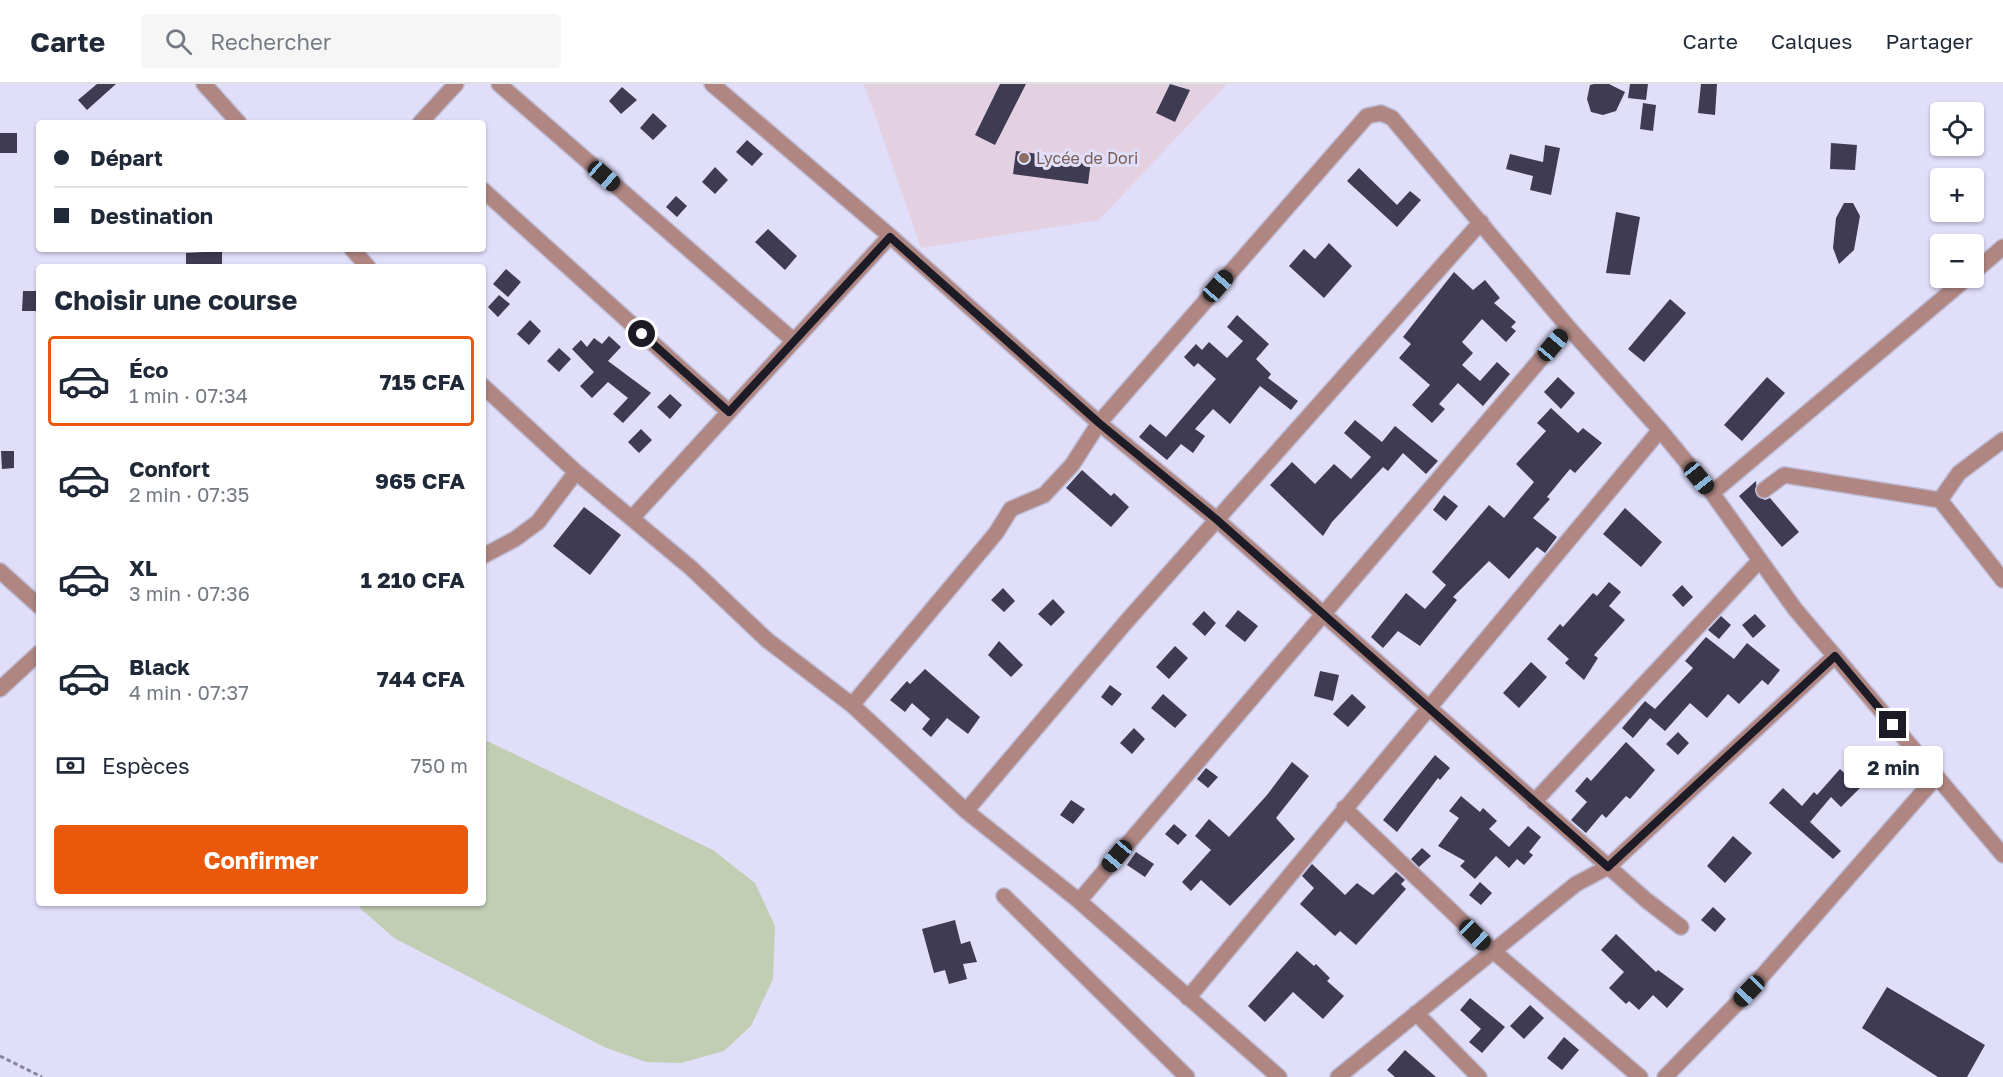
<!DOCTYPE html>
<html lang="fr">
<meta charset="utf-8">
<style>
:root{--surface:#fff;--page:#f6f6f7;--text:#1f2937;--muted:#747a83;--line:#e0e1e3;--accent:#ea580c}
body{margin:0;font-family:"Golos Text",sans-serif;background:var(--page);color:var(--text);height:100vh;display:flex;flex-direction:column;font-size:22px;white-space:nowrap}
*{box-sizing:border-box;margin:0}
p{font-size:20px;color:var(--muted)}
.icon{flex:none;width:33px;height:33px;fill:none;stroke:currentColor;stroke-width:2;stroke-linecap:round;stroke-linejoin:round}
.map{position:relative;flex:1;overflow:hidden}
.sheet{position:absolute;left:36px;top:180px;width:450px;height:642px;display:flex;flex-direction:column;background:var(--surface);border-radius:6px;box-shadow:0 2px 4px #0004}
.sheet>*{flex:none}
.top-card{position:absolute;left:36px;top:36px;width:450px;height:132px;border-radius:6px;box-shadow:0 2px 4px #0004;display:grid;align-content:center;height:132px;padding:0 18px;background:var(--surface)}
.tools{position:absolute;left:1930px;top:18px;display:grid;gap:12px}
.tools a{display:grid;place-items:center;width:54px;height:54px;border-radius:6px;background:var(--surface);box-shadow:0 2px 4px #0004;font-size:30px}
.end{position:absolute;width:27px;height:27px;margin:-14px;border:8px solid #1d1c26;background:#fff;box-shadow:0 0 0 3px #fff}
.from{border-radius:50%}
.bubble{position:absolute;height:42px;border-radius:6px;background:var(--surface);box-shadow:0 2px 4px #0004;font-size:20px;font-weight:700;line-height:42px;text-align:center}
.car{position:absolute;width:18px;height:36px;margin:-18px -9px;border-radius:8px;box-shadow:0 0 4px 2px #0007;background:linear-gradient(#222 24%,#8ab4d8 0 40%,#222 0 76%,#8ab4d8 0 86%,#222 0)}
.top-card b{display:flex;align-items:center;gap:21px;height:57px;font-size:22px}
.top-card b+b{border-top:2px solid var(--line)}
.top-card i{width:15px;height:15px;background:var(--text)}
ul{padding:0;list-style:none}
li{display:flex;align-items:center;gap:18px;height:90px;margin:0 12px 9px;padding:0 6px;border:3px solid transparent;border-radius:6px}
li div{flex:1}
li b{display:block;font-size:22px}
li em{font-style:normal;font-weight:700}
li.current{border-color:var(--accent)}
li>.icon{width:54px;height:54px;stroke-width:1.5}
h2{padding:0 18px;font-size:27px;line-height:72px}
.pay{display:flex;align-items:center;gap:15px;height:66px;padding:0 18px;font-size:22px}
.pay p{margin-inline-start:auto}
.button{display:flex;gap:12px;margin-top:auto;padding:12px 18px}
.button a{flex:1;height:69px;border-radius:6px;background:var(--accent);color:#fff;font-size:24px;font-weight:700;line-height:69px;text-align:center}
header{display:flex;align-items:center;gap:36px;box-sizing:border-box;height:84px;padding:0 30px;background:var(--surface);border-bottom:2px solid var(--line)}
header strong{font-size:28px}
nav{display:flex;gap:33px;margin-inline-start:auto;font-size:21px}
.search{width:420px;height:54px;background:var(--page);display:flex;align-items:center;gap:15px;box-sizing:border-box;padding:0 21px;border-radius:6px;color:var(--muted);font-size:22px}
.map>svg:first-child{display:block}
.education{fill:#e3d1e2}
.green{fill:#c2ceb3}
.building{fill:#3e3b52}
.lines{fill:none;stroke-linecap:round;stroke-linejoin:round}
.minor-casing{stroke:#bebbd4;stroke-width:18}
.path{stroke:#88869a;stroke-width:3;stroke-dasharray:4.5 3;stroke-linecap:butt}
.minor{stroke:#af8682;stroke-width:15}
.route{stroke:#1d1c26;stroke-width:8}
.education-dot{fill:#8d6e63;stroke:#e1defa;stroke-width:2}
.labels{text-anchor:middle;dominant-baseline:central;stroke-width:6;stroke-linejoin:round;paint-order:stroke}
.education-label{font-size:16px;fill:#785e54;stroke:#e1defa;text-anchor:start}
</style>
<header>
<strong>Carte</strong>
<div class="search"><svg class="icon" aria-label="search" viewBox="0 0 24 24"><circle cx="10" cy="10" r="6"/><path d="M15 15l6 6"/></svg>Rechercher</div>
<nav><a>Carte</a><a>Calques</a><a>Partager</a></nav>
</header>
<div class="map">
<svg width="2003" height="993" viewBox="0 0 2003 993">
<rect width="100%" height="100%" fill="#e1defa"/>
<path class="education" d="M 864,0 L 1227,0 L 1099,136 L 921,164 Z"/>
<path class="green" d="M 483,655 L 713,766 L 755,799 L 775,842 L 773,895 L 751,942 L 724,967 L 681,979 L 646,978 L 604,963 L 394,854 L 361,825 L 357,819 L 483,819 Z"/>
<path class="building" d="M 97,0 L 116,0 L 87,26 L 78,16 Z
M 1000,0 L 1026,0 L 995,61 L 975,51 Z
M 1170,0 L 1190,6 L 1175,38 L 1156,29 Z
M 1594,0 L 1609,0 L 1625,8 L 1616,27 L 1603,31 L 1591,28 L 1587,15 L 1590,1 Z
M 1630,0 L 1648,0 L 1646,16 L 1628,14 Z
M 1701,0 L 1717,0 L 1715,31 L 1698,29 Z
M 622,3 L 637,16 L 621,30 L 609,17 Z
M 1643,19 L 1656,21 L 1653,47 L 1640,45 Z
M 653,29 L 667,42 L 653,56 L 640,44 Z
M 0,49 L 17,49 L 17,69 L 0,69 Z
M 747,56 L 763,70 L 752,82 L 736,68 Z
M 1831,59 L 1857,61 L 1855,86 L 1830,85 Z
M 1545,61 L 1560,64 L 1551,111 L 1530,106 L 1533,92 L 1506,85 L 1510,70 L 1543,78 Z
M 1016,67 L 1091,77 L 1088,100 L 1013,90 Z
M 715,83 L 728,96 L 715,110 L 702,98 Z
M 1359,84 L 1397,121 L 1410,107 L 1421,116 L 1397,143 L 1347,97 Z
M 676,112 L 687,122 L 677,133 L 666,123 Z
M 1844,119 L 1853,119 L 1860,132 L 1854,166 L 1839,180 L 1833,164 L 1836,134 Z
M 1616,128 L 1640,133 L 1630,191 L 1606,189 Z
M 768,145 L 797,172 L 785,186 L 755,158 Z
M 1329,159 L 1352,182 L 1324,214 L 1289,182 L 1304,165 L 1315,175 Z
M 222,167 L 222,183 L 186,183 L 186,169 Z
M 506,185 L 521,198 L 508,213 L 493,200 Z
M 1454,188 L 1473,206 L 1485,196 L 1500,214 L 1494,219 L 1516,238 L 1511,243 L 1516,247 L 1506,258 L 1482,235 L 1462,258 L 1473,269 L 1462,281 L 1480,297 L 1497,278 L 1510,290 L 1483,322 L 1458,299 L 1439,320 L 1445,325 L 1432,339 L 1412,321 L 1430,301 L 1399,274 L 1411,260 L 1403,253 Z
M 23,207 L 39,207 L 39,227 L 22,227 Z
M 499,211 L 510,220 L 498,233 L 488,223 Z
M 1670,215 L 1686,229 L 1644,278 L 1628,265 Z
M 1237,231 L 1269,260 L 1256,275 L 1271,290 L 1268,294 L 1298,317 L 1291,326 L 1260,302 L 1230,340 L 1213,325 L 1195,345 L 1205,352 L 1193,369 L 1181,360 L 1167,376 L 1139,353 L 1150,340 L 1166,353 L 1216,295 L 1198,279 L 1194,283 L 1184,273 L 1196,260 L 1202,266 L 1209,258 L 1227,274 L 1243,257 L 1227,243 Z
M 530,236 L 541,247 L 529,261 L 517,250 Z
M 609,252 L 621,263 L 608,277 L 651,309 L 623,339 L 613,330 L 628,314 L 608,298 L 592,314 L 580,302 L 594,288 L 572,265 L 581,256 L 587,263 L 594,254 L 602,260 Z
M 559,264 L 571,275 L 559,288 L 547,277 Z
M 1558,293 L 1575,309 L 1561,325 L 1544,308 Z
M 1767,293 L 1785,309 L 1742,357 L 1724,341 Z
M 670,310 L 682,321 L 670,335 L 657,323 Z
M 1551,324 L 1578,349 L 1583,344 L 1602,359 L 1575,389 L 1570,385 L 1547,413 L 1550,415 L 1533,434 L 1557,453 L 1545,469 L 1537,463 L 1509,495 L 1489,477 L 1453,513 L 1457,516 L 1420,562 L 1398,547 L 1383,564 L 1371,553 L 1406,509 L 1425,525 L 1446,501 L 1432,488 L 1489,421 L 1504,434 L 1534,398 L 1516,380 L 1546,347 L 1537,339 Z
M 1355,336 L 1382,358 L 1395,342 L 1438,377 L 1426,390 L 1403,369 L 1388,387 L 1383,383 L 1332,438 L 1323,452 L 1270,401 L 1292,378 L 1315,400 L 1334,380 L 1351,395 L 1371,373 L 1344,349 Z
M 641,345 L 652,356 L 639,369 L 628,358 Z
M 1,367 L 14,367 L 14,384 L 2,385 Z
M 1082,386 L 1111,412 L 1114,409 L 1129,423 L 1111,443 L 1066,404 Z
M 1756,397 L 1757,412 L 1765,416 L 1770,414 L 1799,448 L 1782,463 L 1739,412 Z
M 1444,411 L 1458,422 L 1446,437 L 1433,426 Z
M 584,423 L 621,451 L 590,491 L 553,462 Z
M 1625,424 L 1662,458 L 1641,483 L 1603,450 Z
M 1609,498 L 1621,508 L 1609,522 L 1625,536 L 1594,571 L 1598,574 L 1584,596 L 1565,579 L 1569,575 L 1547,555 L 1560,540 L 1563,543 L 1593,509 L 1597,512 Z
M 1682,501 L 1693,513 L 1683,523 L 1672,511 Z
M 1003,504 L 1015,517 L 1004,528 L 991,516 Z
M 1053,515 L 1065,528 L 1051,542 L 1038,530 Z
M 1238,526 L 1258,542 L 1245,558 L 1225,542 Z
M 1204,527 L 1216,539 L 1205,552 L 1192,540 Z
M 1755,530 L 1766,542 L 1753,554 L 1742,541 Z
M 1721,532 L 1731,541 L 1719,555 L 1708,546 Z
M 1706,553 L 1734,575 L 1747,559 L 1780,586 L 1768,601 L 1762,596 L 1739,620 L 1728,610 L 1707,634 L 1690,619 L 1665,647 L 1650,634 L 1633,654 L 1622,644 L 1645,617 L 1655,625 L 1693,584 L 1685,577 Z
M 999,557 L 1023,581 L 1011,593 L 988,571 Z
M 1175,562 L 1188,574 L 1169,595 L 1156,583 Z
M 1531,578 L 1547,593 L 1519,624 L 1503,609 Z
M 925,585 L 980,633 L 968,650 L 947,634 L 931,653 L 922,645 L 930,635 L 912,619 L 905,628 L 890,616 L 907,597 L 910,600 Z
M 1320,587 L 1339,591 L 1333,617 L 1314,612 Z
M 1110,601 L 1122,610 L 1112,622 L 1101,613 Z
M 1163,610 L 1187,631 L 1175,644 L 1151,624 Z
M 1352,610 L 1366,623 L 1348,643 L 1333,630 Z
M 1134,644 L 1145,655 L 1132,670 L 1120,659 Z
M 1678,648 L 1689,659 L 1678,671 L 1666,660 Z
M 1626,658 L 1655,686 L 1630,715 L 1626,712 L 1606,734 L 1602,730 L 1586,749 L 1571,736 L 1587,718 L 1575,707 L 1587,693 L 1591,697 Z
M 1435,671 L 1450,684 L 1440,696 L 1438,694 L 1397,748 L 1383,736 Z
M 1292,678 L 1309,692 L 1276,734 L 1295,755 L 1230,822 L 1201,796 L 1191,807 L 1182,798 L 1211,766 L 1195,752 L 1209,735 L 1229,753 L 1267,711 Z
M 1206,684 L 1218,693 L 1208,704 L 1197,695 Z
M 1840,685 L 1860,704 L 1841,723 L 1831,713 L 1810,738 L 1841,767 L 1833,775 L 1769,719 L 1783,704 L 1802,722 L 1814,708 L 1817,711 Z
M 1461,712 L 1480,728 L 1483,724 L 1497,737 L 1489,745 L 1509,763 L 1528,742 L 1541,753 L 1529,768 L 1533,771 L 1524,781 L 1517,775 L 1509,784 L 1496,772 L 1475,795 L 1460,782 L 1465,777 L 1438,762 L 1459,734 L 1449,727 Z
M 1071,716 L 1085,725 L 1073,740 L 1060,731 Z
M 1174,740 L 1187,751 L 1178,761 L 1165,750 Z
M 1733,752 L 1752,769 L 1725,799 L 1707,782 Z
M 1422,764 L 1431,772 L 1419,783 L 1411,775 Z
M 1136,768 L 1154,780 L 1145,793 L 1127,781 Z
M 1312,780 L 1345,811 L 1357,799 L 1373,811 L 1396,788 L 1405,796 L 1401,800 L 1406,805 L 1356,861 L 1340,847 L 1335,852 L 1300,820 L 1314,804 L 1302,792 Z
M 1480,798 L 1492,809 L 1481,821 L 1469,811 Z
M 1713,823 L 1726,835 L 1715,848 L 1701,836 Z
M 955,836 L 961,860 L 970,857 L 977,878 L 963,880 L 967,895 L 949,900 L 945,886 L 934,889 L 922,845 Z
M 1616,850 L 1656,888 L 1658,886 L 1684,905 L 1667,924 L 1653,911 L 1639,926 L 1629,917 L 1626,920 L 1609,904 L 1624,888 L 1601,866 Z
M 1297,867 L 1314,882 L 1316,880 L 1330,894 L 1327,897 L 1344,912 L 1323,935 L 1293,908 L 1265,938 L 1248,922 Z
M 1887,903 L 1985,961 L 1967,993 L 1938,993 L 1862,944 Z
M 1470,914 L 1505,943 L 1482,969 L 1469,958 L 1481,945 L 1460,926 Z
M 1530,921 L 1544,934 L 1524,955 L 1510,942 Z
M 1564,953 L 1579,966 L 1562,986 L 1547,974 Z
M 1405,966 L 1436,993 L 1395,993 L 1387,986 Z"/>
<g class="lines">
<g class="minor-casing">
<path id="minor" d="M 204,0 L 239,39
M 499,0 L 794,257
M 712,0 L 890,152 L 1099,339 L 1216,435 L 1646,816 L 1681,843
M 420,39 L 456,0
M 483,106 L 729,328
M 352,165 L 368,183
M 1974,188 L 2003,163
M 483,302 L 576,388 L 691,484 L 767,556 L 852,621 L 966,727 L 1079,817 L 1279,993
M 1764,406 L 1784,391 L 1940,416 L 2003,496
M 1712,409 L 1967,194
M 1940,416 L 1959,389 L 2003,356
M 632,434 L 890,152
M 483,472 L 515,455 L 538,438 L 576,388
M 0,487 L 39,522
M 0,605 L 39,569
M 852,621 L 996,449 L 1011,425 L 1044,411 L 1072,381 L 1099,339 L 1367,32 L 1381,29 L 1392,34 L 1568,243 L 1660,346 L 1712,409 L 1795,525 L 2003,771
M 1534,718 L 1760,476
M 1344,724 L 1492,866 L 1640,993
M 966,727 L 1126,538 L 1481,138
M 1004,812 L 1187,993
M 1079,817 L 1568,243
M 1188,914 L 1660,346
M 1416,929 L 1479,993
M 1338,993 L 1576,800 L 1608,783 L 1835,572
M 1665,993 L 1749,907 L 1936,693"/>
</g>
<path class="path" d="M 0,972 L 42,993"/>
<use href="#minor" class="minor"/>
</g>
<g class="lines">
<path class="route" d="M 642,250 L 729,328 L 890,153 L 1099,339 L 1216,435 L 1608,783 L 1835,572 L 1893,641"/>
</g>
<circle class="education-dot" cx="1024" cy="74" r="6"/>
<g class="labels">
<g class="education-label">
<text x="1036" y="74">Lycée de Dori</text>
</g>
</g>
</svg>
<div class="tools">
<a><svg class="icon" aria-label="locate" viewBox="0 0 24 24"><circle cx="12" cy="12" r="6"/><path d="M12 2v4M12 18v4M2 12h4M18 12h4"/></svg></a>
<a>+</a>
<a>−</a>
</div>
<i class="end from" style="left:642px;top:250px"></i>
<i class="end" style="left:1893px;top:641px"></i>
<div class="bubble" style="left:1844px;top:662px;width:99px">2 min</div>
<i class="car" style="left:604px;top:92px;rotate:131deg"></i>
<i class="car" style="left:1218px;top:202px;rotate:41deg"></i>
<i class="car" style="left:1553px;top:261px;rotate:40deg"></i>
<i class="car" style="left:1699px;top:394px;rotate:141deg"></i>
<i class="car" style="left:1117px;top:772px;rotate:220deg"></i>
<i class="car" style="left:1475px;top:851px;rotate:134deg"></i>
<i class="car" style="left:1749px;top:907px;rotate:224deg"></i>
<div class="top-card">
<b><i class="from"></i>Départ</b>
<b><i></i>Destination</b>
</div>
<section class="sheet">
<h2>Choisir une course</h2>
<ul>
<li class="current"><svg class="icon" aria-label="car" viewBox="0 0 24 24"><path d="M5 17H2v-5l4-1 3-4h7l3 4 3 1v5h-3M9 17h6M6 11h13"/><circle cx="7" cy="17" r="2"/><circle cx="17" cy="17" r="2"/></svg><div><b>Éco</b><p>1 min · 07:34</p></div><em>715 CFA</em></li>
<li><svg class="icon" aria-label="car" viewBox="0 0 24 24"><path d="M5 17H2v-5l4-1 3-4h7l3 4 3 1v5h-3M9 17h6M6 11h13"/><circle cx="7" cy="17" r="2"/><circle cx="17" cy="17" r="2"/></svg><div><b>Confort</b><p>2 min · 07:35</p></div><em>965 CFA</em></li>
<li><svg class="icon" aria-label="car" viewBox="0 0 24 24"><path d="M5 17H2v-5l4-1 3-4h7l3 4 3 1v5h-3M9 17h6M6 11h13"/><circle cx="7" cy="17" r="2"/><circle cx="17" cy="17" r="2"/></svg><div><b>XL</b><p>3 min · 07:36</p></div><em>1 210 CFA</em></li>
<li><svg class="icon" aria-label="car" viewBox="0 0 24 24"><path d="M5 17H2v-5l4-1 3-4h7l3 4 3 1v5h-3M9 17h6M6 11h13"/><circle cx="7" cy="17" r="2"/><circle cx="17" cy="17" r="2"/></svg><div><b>Black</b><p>4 min · 07:37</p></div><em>744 CFA</em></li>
</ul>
<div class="pay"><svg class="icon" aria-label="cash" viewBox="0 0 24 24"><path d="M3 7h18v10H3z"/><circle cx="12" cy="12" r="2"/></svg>Espèces<p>750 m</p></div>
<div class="button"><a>Confirmer</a></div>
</section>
</div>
